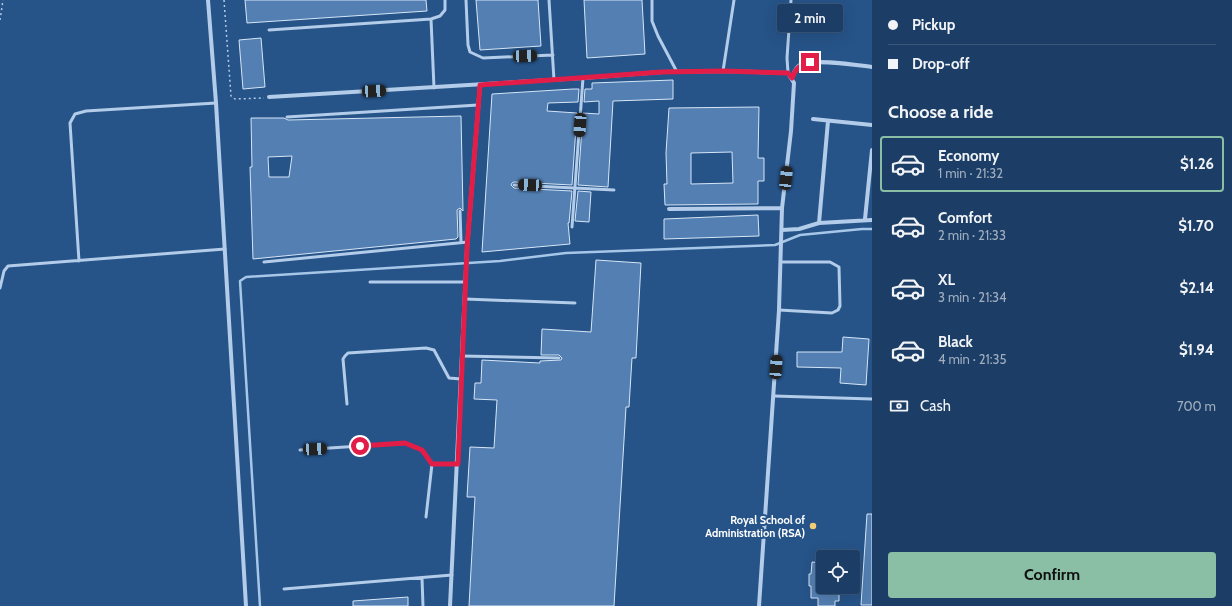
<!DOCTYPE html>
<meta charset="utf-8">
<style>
:root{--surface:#1c3e66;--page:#29496f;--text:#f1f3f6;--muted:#a0aebf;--line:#3a577a;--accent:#8abfa5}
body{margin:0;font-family:Cabin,sans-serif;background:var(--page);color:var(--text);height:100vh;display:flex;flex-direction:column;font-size:15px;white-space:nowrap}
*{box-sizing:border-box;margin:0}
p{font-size:13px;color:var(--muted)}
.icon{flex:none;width:22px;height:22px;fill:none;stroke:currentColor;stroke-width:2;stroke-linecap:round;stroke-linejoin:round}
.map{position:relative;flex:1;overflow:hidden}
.drawer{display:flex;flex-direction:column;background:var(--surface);width:360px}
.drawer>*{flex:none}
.hud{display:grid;align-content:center;height:88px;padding:0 16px;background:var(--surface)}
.buttons{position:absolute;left:816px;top:550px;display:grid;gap:8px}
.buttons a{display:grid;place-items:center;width:44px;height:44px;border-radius:4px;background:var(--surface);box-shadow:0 4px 16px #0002,0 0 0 1px var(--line);font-size:20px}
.end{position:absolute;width:18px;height:18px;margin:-9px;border:5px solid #e11d48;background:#fff;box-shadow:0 0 0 2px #fff}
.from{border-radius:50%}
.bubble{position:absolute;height:28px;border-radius:4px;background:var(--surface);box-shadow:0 4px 16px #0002,0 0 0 1px var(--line);font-size:13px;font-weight:700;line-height:28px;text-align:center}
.car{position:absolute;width:12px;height:24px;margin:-12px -6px;border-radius:5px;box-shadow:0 0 3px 1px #0007;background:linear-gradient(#222 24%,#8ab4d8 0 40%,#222 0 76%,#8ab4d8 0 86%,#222 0)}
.hud b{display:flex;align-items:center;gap:14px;height:38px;font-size:15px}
.hud b+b{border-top:1px solid var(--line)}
.hud i{width:10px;height:10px;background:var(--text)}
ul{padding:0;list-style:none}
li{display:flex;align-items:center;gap:12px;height:56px;margin:0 8px 6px;padding:0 8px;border:2px solid transparent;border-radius:4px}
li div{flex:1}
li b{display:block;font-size:15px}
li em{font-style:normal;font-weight:700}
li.on{border-color:var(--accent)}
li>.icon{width:36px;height:36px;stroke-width:1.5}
h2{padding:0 16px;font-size:18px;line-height:48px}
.pay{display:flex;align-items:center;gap:10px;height:44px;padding:0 16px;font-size:15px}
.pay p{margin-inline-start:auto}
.action{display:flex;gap:8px;margin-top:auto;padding:8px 16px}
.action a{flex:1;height:46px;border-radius:4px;background:var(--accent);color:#111;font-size:16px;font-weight:700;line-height:46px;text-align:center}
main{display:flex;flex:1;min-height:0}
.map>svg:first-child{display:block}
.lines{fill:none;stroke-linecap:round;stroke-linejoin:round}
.stream{stroke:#a7c7e9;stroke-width:2.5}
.building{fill:#537fb2;stroke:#d6e6f7;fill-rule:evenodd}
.path{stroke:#b2cce9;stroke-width:1.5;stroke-dasharray:2 3;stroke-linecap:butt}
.service{stroke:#b2cce9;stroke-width:3}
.minor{stroke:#b2cce9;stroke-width:4}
.route{stroke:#e11d48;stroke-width:5}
.poi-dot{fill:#f2cc77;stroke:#265388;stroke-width:1.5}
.labels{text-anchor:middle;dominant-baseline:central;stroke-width:4;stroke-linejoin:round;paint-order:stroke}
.poi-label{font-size:11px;font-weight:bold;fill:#fff;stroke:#265388;text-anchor:end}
</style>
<main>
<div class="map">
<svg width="872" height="606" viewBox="0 0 872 606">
<rect width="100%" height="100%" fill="#265388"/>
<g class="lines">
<path class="stream" d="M 260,606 L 240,281 L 246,277 L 500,261 L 566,253 L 775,245 L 800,235 L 862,229 L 872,229"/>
</g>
<path class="building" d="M 245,0 L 426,0 L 427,11 L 247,23 Z
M 476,0 L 538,0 L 541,46 L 480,50 Z
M 584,0 L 642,0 L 645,54 L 587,58 Z
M 261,38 L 265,87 L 243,89 L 239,40 Z
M 673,80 L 673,99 L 613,101 L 608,187 L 578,185 L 583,113 L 599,114 L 599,101 L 584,102 L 585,89 L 592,89 L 592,83 Z
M 573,89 L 579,89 L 578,102 L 548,103 L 547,111 L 577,113 L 572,185 L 514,182 L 512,183 L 511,185 L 514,188 L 572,191 L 569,223 L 568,223 L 570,244 L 482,252 L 492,94 Z
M 759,107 L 758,158 L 764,158 L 764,181 L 758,181 L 758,204 L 665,205 L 664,184 L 667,184 L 666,153 L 669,108 ZM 732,152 L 733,183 L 691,184 L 691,153 Z
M 461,116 L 463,211 L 460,208 L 457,210 L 458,237 L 456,239 L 253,259 L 250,167 L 252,167 L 251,118 L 284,118 L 288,120 ZM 292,156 L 289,177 L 269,177 L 268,157 Z
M 578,191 L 591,192 L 589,222 L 575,221 Z
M 758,215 L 759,236 L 664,239 L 664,219 Z
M 596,260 L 641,263 L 636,358 L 632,358 L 629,407 L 626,407 L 614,606 L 469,606 L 475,497 L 467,497 L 470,447 L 494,448 L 497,400 L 474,399 L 475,383 L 481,383 L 482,360 L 540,363 L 540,361 L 561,360 L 562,358 L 559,355 L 541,355 L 542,329 L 591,332 Z
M 843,337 L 869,339 L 866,385 L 840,383 L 841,368 L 797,367 L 797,352 L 842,352 Z
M 867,514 L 872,514 L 872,605 L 861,605 Z
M 812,562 L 823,563 L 823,587 L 839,587 L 839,601 L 835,601 L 835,606 L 818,606 L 818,598 L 811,598 L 811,586 L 809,586 L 809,574 L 811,574 Z
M 408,597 L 408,606 L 353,606 L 353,601 Z"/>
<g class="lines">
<path class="path" d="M 224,0 L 231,96 L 235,99 L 264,98
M 0,20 L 3,0"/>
<path class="service" d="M 466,0 L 468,45 L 470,52 L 483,58 L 553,55
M 549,0 L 554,80
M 652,0 L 652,21 L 658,36 L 677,72
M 431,19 L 434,88
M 269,30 L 431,19 L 440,16 L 445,10 L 445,0
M 723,71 L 734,0
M 788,73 L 787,58 L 791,0
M 287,117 L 478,105
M 514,185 L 614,190
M 460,211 L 461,242
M 572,227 L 583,78
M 79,261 L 70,123 L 75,114 L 86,111 L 216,103
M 264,262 L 468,242
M 370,282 L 466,282
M 0,288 L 4,271 L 8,266 L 225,249
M 465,299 L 575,303
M 779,310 L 832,313 L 838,310 L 840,306 L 839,267 L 830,262 L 781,262
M 462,356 L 559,358
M 774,396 L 872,399
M 347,404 L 343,359 L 345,356 L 348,353 L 426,348 L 434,350 L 449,378 L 461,379
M 300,450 L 405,443 L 422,450 L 432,464 L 458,464
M 426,517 L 432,464
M 422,578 L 423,606
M 284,589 L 452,575"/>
<path class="minor" d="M 208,0 L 216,103 L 246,606
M 792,78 C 794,73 795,68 800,65 C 813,58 856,65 872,67
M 269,97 L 583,78 L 662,72 L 723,71 L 788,73 L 794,83 L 791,131 L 782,208 L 779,310 L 759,606
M 813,119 L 872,125
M 669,209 L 782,208
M 865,219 L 872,150
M 819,223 L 828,121
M 782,230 L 799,229 L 819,223 L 872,220
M 450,606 L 467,248 L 480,85"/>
</g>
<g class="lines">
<path class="route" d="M 360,446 L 405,443 L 422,450 L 432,464 L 458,464 L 467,248 L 480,85 L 662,72 L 723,71 L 788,73 L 792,78 C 796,68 800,65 810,62"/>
</g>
<circle class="poi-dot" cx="813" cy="526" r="4"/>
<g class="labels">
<g class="poi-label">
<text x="805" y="520">Royal School of<tspan x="805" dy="13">Administration (RSA)</tspan></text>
</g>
</g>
</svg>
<div class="buttons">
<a><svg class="icon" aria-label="locate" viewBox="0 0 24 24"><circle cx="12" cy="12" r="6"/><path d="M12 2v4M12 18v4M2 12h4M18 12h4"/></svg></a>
</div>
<i class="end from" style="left:360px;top:446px"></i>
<i class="end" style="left:810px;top:62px"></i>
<div class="bubble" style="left:777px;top:4px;width:66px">2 min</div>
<i class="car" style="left:525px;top:56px;rotate:88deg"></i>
<i class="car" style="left:374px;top:91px;rotate:87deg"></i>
<i class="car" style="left:580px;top:125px;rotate:184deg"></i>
<i class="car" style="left:786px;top:178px;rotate:6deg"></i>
<i class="car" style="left:530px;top:185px;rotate:273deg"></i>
<i class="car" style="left:776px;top:367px;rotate:4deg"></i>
<i class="car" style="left:315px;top:449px;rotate:87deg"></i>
</div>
<section class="drawer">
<div class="hud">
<b><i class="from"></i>Pickup</b>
<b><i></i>Drop-off</b>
</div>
<h2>Choose a ride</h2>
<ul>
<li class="on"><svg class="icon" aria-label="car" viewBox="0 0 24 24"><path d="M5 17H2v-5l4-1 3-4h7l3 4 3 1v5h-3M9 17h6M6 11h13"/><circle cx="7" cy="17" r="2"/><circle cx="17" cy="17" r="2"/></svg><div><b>Economy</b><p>1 min · 21:32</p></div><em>$1.26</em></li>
<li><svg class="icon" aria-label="car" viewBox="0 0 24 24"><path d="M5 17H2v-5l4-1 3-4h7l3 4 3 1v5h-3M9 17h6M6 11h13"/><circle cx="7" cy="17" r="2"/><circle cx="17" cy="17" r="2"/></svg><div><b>Comfort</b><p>2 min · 21:33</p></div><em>$1.70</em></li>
<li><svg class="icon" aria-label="car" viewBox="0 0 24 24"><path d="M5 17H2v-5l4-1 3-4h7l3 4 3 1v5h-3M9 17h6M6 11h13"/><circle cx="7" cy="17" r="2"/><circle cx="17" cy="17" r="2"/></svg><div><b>XL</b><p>3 min · 21:34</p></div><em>$2.14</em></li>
<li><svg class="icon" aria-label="car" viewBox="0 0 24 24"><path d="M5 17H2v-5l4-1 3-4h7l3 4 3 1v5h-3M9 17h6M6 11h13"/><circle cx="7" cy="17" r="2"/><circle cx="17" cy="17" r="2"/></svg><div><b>Black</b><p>4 min · 21:35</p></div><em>$1.94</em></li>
</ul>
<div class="pay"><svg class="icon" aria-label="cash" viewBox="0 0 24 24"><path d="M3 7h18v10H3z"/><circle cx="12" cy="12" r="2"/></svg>Cash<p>700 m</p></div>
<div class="action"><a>Confirm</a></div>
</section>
</main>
